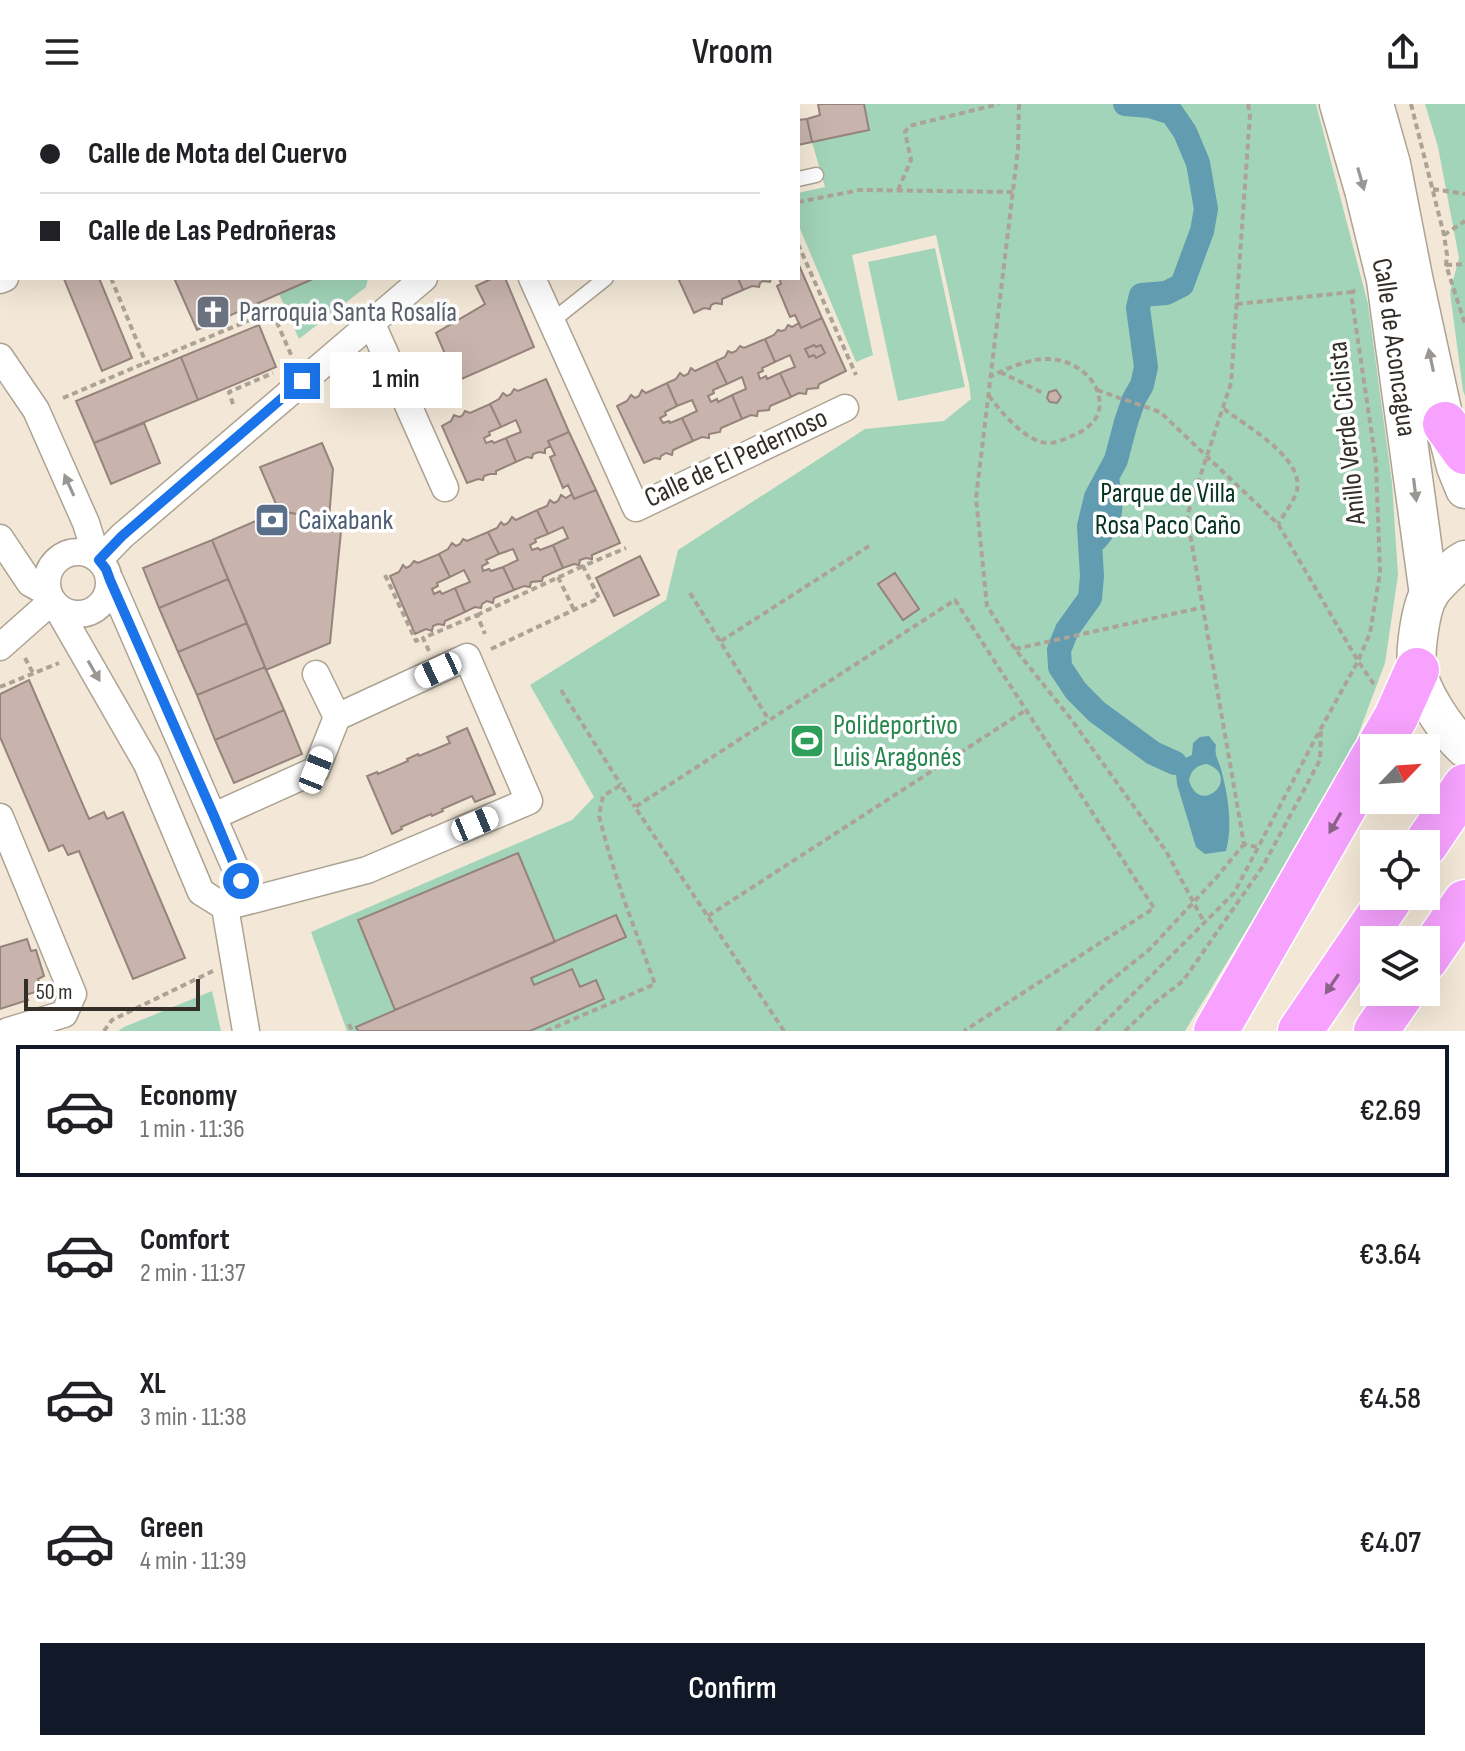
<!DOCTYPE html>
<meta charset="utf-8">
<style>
:root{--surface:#fff;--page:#f2f2f2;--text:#202124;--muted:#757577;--line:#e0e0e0;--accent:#111827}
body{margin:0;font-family:"Sofia Sans Condensed",sans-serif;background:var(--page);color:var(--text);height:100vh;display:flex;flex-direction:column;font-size:30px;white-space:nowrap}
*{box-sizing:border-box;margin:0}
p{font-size:26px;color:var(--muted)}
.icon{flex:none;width:44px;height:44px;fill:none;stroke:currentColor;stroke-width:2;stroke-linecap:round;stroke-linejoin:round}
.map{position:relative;height:927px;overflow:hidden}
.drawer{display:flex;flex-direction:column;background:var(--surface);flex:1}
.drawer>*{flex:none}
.banner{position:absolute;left:0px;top:0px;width:800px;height:176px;box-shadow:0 8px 32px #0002;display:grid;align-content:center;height:176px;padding:0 40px;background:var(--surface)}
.needle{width:52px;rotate:65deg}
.tools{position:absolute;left:1360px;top:630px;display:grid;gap:16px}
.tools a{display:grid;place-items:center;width:80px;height:80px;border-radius:0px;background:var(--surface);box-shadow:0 8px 32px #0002;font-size:40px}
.scale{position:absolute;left:24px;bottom:20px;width:176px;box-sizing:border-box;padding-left:8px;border:4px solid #332e28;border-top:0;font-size:22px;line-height:28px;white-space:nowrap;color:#332e28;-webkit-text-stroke:6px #fff;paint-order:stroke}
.end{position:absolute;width:36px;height:36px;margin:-18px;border:10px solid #1a73e8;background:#fff;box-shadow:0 0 0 4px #fff}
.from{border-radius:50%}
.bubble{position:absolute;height:56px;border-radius:0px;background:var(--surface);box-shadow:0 8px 32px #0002;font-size:26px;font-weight:600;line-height:56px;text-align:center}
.car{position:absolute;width:24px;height:48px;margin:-24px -12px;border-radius:10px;box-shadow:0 0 6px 2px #0007;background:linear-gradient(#fff 24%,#345 0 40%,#fff 0 76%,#345 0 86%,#fff 0)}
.banner b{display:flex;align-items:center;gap:28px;height:76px;font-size:30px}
.banner b+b{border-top:2px solid var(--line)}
.banner i{width:20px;height:20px;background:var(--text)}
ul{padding:14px 0 0;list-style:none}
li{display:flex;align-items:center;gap:24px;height:132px;margin:0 16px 12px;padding:0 24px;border:4px solid transparent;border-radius:0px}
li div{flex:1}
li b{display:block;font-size:30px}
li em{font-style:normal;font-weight:600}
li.selected{border-color:var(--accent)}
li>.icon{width:72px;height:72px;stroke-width:1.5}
.cta{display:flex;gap:16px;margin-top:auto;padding:16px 40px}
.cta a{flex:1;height:92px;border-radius:0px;background:var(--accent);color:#fff;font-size:32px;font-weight:600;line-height:92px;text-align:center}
header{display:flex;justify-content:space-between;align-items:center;height:104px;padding:0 40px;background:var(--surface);font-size:36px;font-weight:600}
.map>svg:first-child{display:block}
.green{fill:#a1d4b9}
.water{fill:#619cb1;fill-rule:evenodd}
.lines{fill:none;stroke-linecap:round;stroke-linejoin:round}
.canal{stroke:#619cb1;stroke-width:24}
.building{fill:#c8b4ad;stroke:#95837c;stroke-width:2;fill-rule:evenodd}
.service-casing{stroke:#ada393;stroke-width:17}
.minor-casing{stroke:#ada393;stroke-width:29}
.secondary-casing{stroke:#ada393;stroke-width:41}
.motorway-casing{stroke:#fff;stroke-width:47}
.path{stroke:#aca396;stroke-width:4;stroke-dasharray:6 4;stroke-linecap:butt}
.service{stroke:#fff;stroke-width:14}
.minor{stroke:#fff;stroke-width:26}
.secondary{stroke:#fff;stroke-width:38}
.motorway{stroke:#f6a2fe;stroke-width:44}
.oneway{fill:#999694}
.oneway2{fill:#8b6288}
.route{stroke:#1a73e8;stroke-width:10}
.labels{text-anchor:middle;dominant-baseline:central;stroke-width:7;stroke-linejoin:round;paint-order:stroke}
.worship-label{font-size:28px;fill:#5b616d;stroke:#fff;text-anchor:start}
.street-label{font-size:28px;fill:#332e28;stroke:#fff}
.park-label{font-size:28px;fill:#063421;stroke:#fff}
.service-label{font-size:28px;fill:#4e5e75;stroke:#fff;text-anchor:start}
.leisure-label{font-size:28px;fill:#27864d;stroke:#fff;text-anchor:start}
</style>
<header><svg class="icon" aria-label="menu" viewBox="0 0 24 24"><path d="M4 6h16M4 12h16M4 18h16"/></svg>Vroom<svg class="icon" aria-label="share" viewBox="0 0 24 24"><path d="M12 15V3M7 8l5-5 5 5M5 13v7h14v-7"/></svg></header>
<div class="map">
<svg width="1465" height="927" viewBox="0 0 1465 927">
<rect width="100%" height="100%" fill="#f3e8d7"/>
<path class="green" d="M 864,0 L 1316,0 L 1368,200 L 1392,379 L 1398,471 L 1385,559 L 1346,663 L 1185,927 L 347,927 L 311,828 L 572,716 L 594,693 L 530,581 L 666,496 L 678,446 L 865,325 L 944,317 L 971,295 L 969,280 L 936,131 L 852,151 L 873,251 L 856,258 L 798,120 L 798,89 L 825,83 L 812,38 L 869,26 Z
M 1425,0 L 1465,0 L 1465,292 L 1463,287 L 1450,188 L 1459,154 L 1438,43 Z
M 935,144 L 965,283 L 898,297 L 868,158 Z
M 315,174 L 368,174 L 366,183 L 299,235 L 279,190 Z
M 212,887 L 221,927 L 118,927 L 124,923 Z"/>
<path class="water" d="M 1209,632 L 1216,641 C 1214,651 1218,655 1221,665 C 1228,692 1233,720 1226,747 L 1205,750 L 1196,743 L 1177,680 L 1175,659 L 1192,651 L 1193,639 L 1200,633 ZM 1207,660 C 1243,673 1199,714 1189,676 C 1191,666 1197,661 1207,660 Z"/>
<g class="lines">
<path class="canal" d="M 1125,0 L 1150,2 L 1172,9 L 1185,28 L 1198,59 L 1206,105 L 1202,127 L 1182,181 L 1166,189 L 1141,191 L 1138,204 L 1146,263 L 1142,281 L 1134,295 L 1126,318 L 1116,356 L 1096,393 L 1089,422 L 1092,472 L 1090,494 L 1067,526 L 1059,546 L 1060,563 L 1076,587 L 1097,608 L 1153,649 L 1175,659
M 1091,440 C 1113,421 1113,402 1107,375"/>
</g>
<path class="building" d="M 0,0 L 45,0 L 45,2 L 2,2 L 2,24 L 0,25 Z
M 170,0 L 295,0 L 296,2 L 171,2 Z
M 446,0 L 509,0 L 509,2 L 446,2 Z
M 818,0 L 864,0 L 869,26 L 812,38 L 807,15 L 820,11 Z
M 807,15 L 812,38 L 798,41 L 798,16 Z
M 798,159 L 822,214 L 801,224 L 795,211 L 790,213 L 777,182 L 781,180 L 779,174 L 798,174 Z
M 66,174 L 99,174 L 132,254 L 102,267 L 64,175 Z
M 174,174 L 315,174 L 197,226 Z
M 493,174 L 505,174 L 534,243 L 425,291 L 413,266 L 445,250 L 436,229 L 485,200 L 476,182 Z
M 678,174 L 738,174 L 743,186 L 722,195 L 722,200 L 715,199 L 711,201 L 710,205 L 704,204 L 694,209 Z
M 738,174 L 771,174 L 770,178 L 763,177 L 760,179 L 759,183 L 752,182 L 743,186 Z
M 822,214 L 846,267 L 819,280 L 818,284 L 807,285 L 806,290 L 799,289 L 791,293 L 780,269 L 795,263 L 790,251 L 775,258 L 765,235 L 774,231 L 778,226 L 781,227 L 785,226 L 788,221 L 792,223 L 799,219 L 801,224 ZM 814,241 L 816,243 L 821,241 L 825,249 L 816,254 L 814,251 L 809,253 L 805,245 Z
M 259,221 L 276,263 L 198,296 L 181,253 Z
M 765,235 L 775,258 L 762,264 L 763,267 L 758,269 L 760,275 L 766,272 L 767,275 L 780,269 L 791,293 L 770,302 L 769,306 L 758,307 L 757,312 L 751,311 L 742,315 L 732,291 L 746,285 L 742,273 L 727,280 L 716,257 L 725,253 L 728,247 L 732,249 L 736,247 L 740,242 L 744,244 Z
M 814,241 L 816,243 L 821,241 L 825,249 L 816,254 L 814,251 L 809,253 L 805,245 Z
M 181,253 L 198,296 L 94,339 L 76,297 Z
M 716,257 L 727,280 L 713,286 L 714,289 L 708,292 L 711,298 L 717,295 L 718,298 L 732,291 L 742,315 L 721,324 L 720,328 L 709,330 L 709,334 L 702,333 L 693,337 L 682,314 L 697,307 L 692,296 L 677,302 L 667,279 L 676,275 L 680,269 L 684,272 L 688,270 L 691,264 L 695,267 Z
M 546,275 L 569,328 L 548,337 L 550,342 L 545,345 L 545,349 L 539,348 L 533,350 L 532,354 L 527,353 L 516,358 L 506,334 L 521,328 L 516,316 L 501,323 L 490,300 L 499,295 L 503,289 L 507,292 L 511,290 L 514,285 L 518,287 Z
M 667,279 L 677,302 L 665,308 L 666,311 L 660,314 L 663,319 L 669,317 L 670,319 L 682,314 L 693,337 L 673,346 L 672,351 L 666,349 L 661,352 L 660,355 L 655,354 L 644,359 L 617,302 L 627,297 L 631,291 L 635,294 L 639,292 L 642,286 L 646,289 Z
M 1056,286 L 1061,293 L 1057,299 L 1050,298 L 1047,294 L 1049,288 Z
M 490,300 L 501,323 L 489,328 L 490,331 L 484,334 L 486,339 L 492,337 L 494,339 L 506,334 L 516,358 L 496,367 L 496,370 L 490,370 L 484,372 L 483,376 L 478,375 L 467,379 L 442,322 L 451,317 L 454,311 L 459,313 L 462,312 L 465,307 L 470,309 Z
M 144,319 L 160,359 L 111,380 L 94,339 Z
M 569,328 L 596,386 L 574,395 L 568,381 L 563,384 L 550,353 L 555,351 L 548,337 Z
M 322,339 L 333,365 L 329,415 L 279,407 L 260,363 Z
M 596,386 L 620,439 L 592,451 L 592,455 L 586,454 L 580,456 L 579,461 L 574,460 L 563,464 L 553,441 L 568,434 L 563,423 L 548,430 L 537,406 L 547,402 L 550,396 L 554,399 L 558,397 L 561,391 L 566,394 L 572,390 L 574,395 Z
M 537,406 L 548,430 L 535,435 L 536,438 L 530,441 L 532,446 L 538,444 L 540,446 L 553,441 L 563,464 L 543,473 L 542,477 L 531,478 L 530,483 L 524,482 L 514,486 L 503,463 L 518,456 L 513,445 L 499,450 L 488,428 L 497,424 L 501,418 L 504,421 L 508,419 L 512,413 L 516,416 Z
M 279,407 L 342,417 L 330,539 L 266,566 L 212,436 Z
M 488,428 L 499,450 L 486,456 L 488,459 L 482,462 L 483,467 L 489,465 L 491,467 L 503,463 L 514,486 L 494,494 L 493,499 L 487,497 L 482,500 L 481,504 L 475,503 L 465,508 L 455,484 L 470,478 L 464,466 L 450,473 L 439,450 L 448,445 L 452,439 L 456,442 L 460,440 L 463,435 L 467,437 Z
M 212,436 L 228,475 L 159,504 L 143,464 Z
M 439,450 L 450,473 L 437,479 L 438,482 L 432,485 L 434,490 L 440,487 L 442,490 L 455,484 L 465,508 L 445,517 L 444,521 L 438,520 L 433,522 L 432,527 L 426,525 L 415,530 L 390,472 L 399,468 L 403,461 L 406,464 L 410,462 L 414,457 L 418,459 Z
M 640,452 L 659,491 L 614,512 L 596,474 Z
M 895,469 L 919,505 L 903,516 L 878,480 Z
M 228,475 L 247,519 L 178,548 L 159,504 Z
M 247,519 L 265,563 L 197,591 L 178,548 Z
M 265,563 L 284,606 L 215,636 L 197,591 Z
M 29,576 L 89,715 L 104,708 L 107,715 L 123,708 L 185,854 L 133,875 L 79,747 L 68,751 L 63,741 L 49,747 L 0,633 L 0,590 Z
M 284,606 L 302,650 L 234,679 L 215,636 Z
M 467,624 L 495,690 L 475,698 L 472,692 L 442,705 L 443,707 L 432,712 L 431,710 L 401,723 L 402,725 L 392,730 L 367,672 L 377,668 L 378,670 L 408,657 L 407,655 L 418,650 L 419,652 L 450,639 L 447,633 Z
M 518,749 L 555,838 L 395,906 L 358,816 Z
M 616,811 L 626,833 L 531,874 L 534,881 L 572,865 L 580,883 L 596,876 L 604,895 L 530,927 L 358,927 L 356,923 Z
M 27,835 L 31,847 L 36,846 L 44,872 L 38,875 L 42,886 L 25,891 L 28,896 L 0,905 L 0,843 Z"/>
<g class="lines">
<g class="service-casing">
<path id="service" d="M 659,0 L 661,2
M 715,0 L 715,2
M 0,75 L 2,80
M 798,75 L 816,71
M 552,217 L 606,174"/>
</g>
<g class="minor-casing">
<path id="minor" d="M 141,0 L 142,2
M 325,0 L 326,2
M 409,2 L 409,0
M 631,2 L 633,0
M 532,174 L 636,404 L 845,304
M 0,176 L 5,174
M 371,218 L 445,384
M 0,253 L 36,306 L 86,419 L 97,454
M 0,434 L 30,479 L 48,489
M47 479a31 31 0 1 1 62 0a31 31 0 1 1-62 0Z
M 99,456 L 122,432 L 424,174
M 110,476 L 241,777 L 225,803
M 55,500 L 147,660 L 201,788 L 225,803 L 367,766 L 529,697 L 467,553 L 337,613 L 316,570
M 0,543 L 52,497
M 214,712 L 316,666 L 337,613
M 0,713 L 73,890 L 64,910 L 8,927
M 225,803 L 246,927"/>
</g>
<g class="secondary-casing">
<g id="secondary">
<path id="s1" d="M 1339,0 L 1364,86 L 1386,176 L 1429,491"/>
<path d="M 1374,0 L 1391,60 L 1413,173 L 1445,320 L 1456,363 L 1465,385"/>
<path d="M 1465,456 C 1455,461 1435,481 1429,490 C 1420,506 1415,547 1417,564 C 1420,588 1447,628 1465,644"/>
</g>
</g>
<g class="motorway-casing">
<path id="motorway" d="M 1445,320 L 1465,348
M 1378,644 L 1396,613 L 1417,566
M 1426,740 L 1465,682
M 1426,855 L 1465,798
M 1216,927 L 1374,651
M 1300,927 L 1392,792
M 1376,927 L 1403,888"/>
</g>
<path class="path" d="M 1019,0 L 1018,45 L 976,394 L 987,502 L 1015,545 L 1071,615 L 1166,747 L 1204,818
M 1248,0 L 1250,10 L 1231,279 L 1187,412 L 1244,740 L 1257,743
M 1411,0 L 1444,131 L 1447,151 L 1446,161 L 1465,220
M 1433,85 L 1465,90
M 898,86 L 911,56 L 905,28 L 909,22 L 999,0
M 798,98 L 860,86 L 1013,88
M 0,127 L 2,131
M 1444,131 L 1465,117
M 798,140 L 856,271
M 1446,161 L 1465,160
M 111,174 L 146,259 L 272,207 L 292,253
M 1237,200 L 1352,188
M 1000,268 L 1043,289
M 1097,286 L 1160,308 L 1278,420 L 1358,557 L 1375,582
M 989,292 C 1001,308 1028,341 1051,339 C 1059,338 1067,334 1074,331 C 1084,327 1097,318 1099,306 C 1104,278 1076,256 1050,255 C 1030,254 1009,264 991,272
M 63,294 L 145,259
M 233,300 L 229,288 L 273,269
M 1224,305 C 1246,322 1304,354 1297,386 C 1294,397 1284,410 1278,420
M 385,471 L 416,537 L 423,534
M 558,473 L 574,506
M 690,489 L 769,616
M 477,511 L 583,462
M 721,537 L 869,442
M 491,545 L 599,494 L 583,462 L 626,444
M 1015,545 L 1204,503
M 429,547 L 423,534 L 477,511 L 485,530
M 25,554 L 33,569
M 0,583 L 59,559
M 561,586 L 621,681
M 708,812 L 1026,606
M 349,920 L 352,927
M 104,927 L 112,916 L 213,867
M 546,927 L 655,880 L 624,796 L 609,749 L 599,712 L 603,692 L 621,681 L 635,703
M 784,927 L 635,703 L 955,496 L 1154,804 L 964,927
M 1057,927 L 1105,881 L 1149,846 L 1216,774 L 1244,740
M 1096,927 L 1234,789 L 1313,639 L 1358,557 L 1370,529 L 1380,469 L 1376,359 L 1352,196 L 1352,188 L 1356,186
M 1125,927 L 1153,900 L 1183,877 L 1263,762 L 1320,656 L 1321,624"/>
<use href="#service" class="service"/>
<use href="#minor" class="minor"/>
<use href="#secondary" class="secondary"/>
<use href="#motorway" class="motorway"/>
</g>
<defs><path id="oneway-solid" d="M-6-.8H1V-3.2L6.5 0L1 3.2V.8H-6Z" transform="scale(2)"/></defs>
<g class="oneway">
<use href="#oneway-solid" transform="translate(1361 75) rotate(74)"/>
<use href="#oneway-solid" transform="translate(1431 256) rotate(-102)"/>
<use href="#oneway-solid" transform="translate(69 381) rotate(-114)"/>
<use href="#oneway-solid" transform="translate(1415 386) rotate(83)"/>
<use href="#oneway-solid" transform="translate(94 567) rotate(60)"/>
</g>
<g class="oneway2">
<use href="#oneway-solid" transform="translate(1335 719) rotate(120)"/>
<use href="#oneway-solid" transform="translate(1332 880) rotate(124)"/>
</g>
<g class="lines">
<path class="route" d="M 241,777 L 214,712 L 110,476 L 106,465 L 99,456 L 122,432 L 302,277"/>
</g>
<defs>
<g id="church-square" transform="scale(1.8)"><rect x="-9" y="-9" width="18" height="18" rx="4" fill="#6b7280" stroke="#fff"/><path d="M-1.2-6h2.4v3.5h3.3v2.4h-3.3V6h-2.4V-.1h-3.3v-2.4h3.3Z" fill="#fff"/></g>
<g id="bank-square" transform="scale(1.8)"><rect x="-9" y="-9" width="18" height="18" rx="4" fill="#5c6f8a" stroke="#fff"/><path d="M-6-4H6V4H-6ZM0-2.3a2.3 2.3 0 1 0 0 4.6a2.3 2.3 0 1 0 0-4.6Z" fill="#fff"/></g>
<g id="stadium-square" transform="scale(1.8)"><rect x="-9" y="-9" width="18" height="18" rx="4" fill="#2e9e5b" stroke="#fff"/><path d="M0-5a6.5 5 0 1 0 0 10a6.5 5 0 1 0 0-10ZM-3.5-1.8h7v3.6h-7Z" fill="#fff"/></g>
</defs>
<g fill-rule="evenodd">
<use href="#church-square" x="213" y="208"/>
<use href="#bank-square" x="272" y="416"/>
<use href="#stadium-square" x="807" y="637"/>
</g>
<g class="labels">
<g class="worship-label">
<text x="239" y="208">Parroquia Santa Rosalía</text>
</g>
<g class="street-label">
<text stroke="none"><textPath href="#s1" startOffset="250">Calle de Aconcagua</textPath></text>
<text transform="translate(1347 329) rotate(-96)">Anillo Verde Ciclista</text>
<text transform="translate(736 354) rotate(-25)">Calle de El Pedernoso</text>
</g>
<g class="park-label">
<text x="1168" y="389">Parque de Villa<tspan x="1168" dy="32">Rosa Paco Caño</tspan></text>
</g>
<g class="service-label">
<text x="298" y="416">Caixabank</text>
</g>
<g class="leisure-label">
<text x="833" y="621">Polideportivo<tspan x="833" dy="32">Luis Aragonés</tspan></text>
</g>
</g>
</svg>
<div class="tools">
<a><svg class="needle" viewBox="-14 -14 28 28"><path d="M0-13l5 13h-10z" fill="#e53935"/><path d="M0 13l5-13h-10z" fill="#757577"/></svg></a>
<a><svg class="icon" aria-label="locate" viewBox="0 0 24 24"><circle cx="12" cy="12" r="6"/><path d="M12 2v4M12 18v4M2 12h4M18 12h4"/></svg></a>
<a><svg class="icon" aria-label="layers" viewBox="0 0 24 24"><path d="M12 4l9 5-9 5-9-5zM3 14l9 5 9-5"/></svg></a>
</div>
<div class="scale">50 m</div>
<i class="end from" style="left:241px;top:777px"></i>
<i class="end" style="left:302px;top:277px"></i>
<div class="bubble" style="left:330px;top:248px;width:132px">1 min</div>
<i class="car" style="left:438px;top:566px;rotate:245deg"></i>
<i class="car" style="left:316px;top:666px;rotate:22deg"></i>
<i class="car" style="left:475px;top:720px;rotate:67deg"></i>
<div class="banner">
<b><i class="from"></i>Calle de Mota del Cuervo</b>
<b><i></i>Calle de Las Pedroñeras</b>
</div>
</div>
<section class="drawer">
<ul>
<li class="selected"><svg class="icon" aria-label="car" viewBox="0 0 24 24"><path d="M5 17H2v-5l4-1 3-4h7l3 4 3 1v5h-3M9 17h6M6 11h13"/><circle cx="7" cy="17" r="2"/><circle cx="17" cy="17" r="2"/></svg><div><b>Economy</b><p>1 min · 11:36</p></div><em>€2.69</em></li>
<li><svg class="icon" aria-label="car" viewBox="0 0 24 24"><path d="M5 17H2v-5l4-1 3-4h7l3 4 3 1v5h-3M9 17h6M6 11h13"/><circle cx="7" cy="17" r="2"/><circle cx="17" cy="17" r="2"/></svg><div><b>Comfort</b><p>2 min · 11:37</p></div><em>€3.64</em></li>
<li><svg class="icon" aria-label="car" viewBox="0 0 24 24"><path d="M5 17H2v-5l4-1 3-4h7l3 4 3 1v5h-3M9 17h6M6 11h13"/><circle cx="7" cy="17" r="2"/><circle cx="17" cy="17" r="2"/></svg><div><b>XL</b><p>3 min · 11:38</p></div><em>€4.58</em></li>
<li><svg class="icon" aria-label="car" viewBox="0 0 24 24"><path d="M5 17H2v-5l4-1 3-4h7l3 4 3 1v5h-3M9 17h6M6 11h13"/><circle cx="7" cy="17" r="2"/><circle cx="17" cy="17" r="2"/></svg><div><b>Green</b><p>4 min · 11:39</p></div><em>€4.07</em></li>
</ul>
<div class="cta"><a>Confirm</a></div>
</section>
